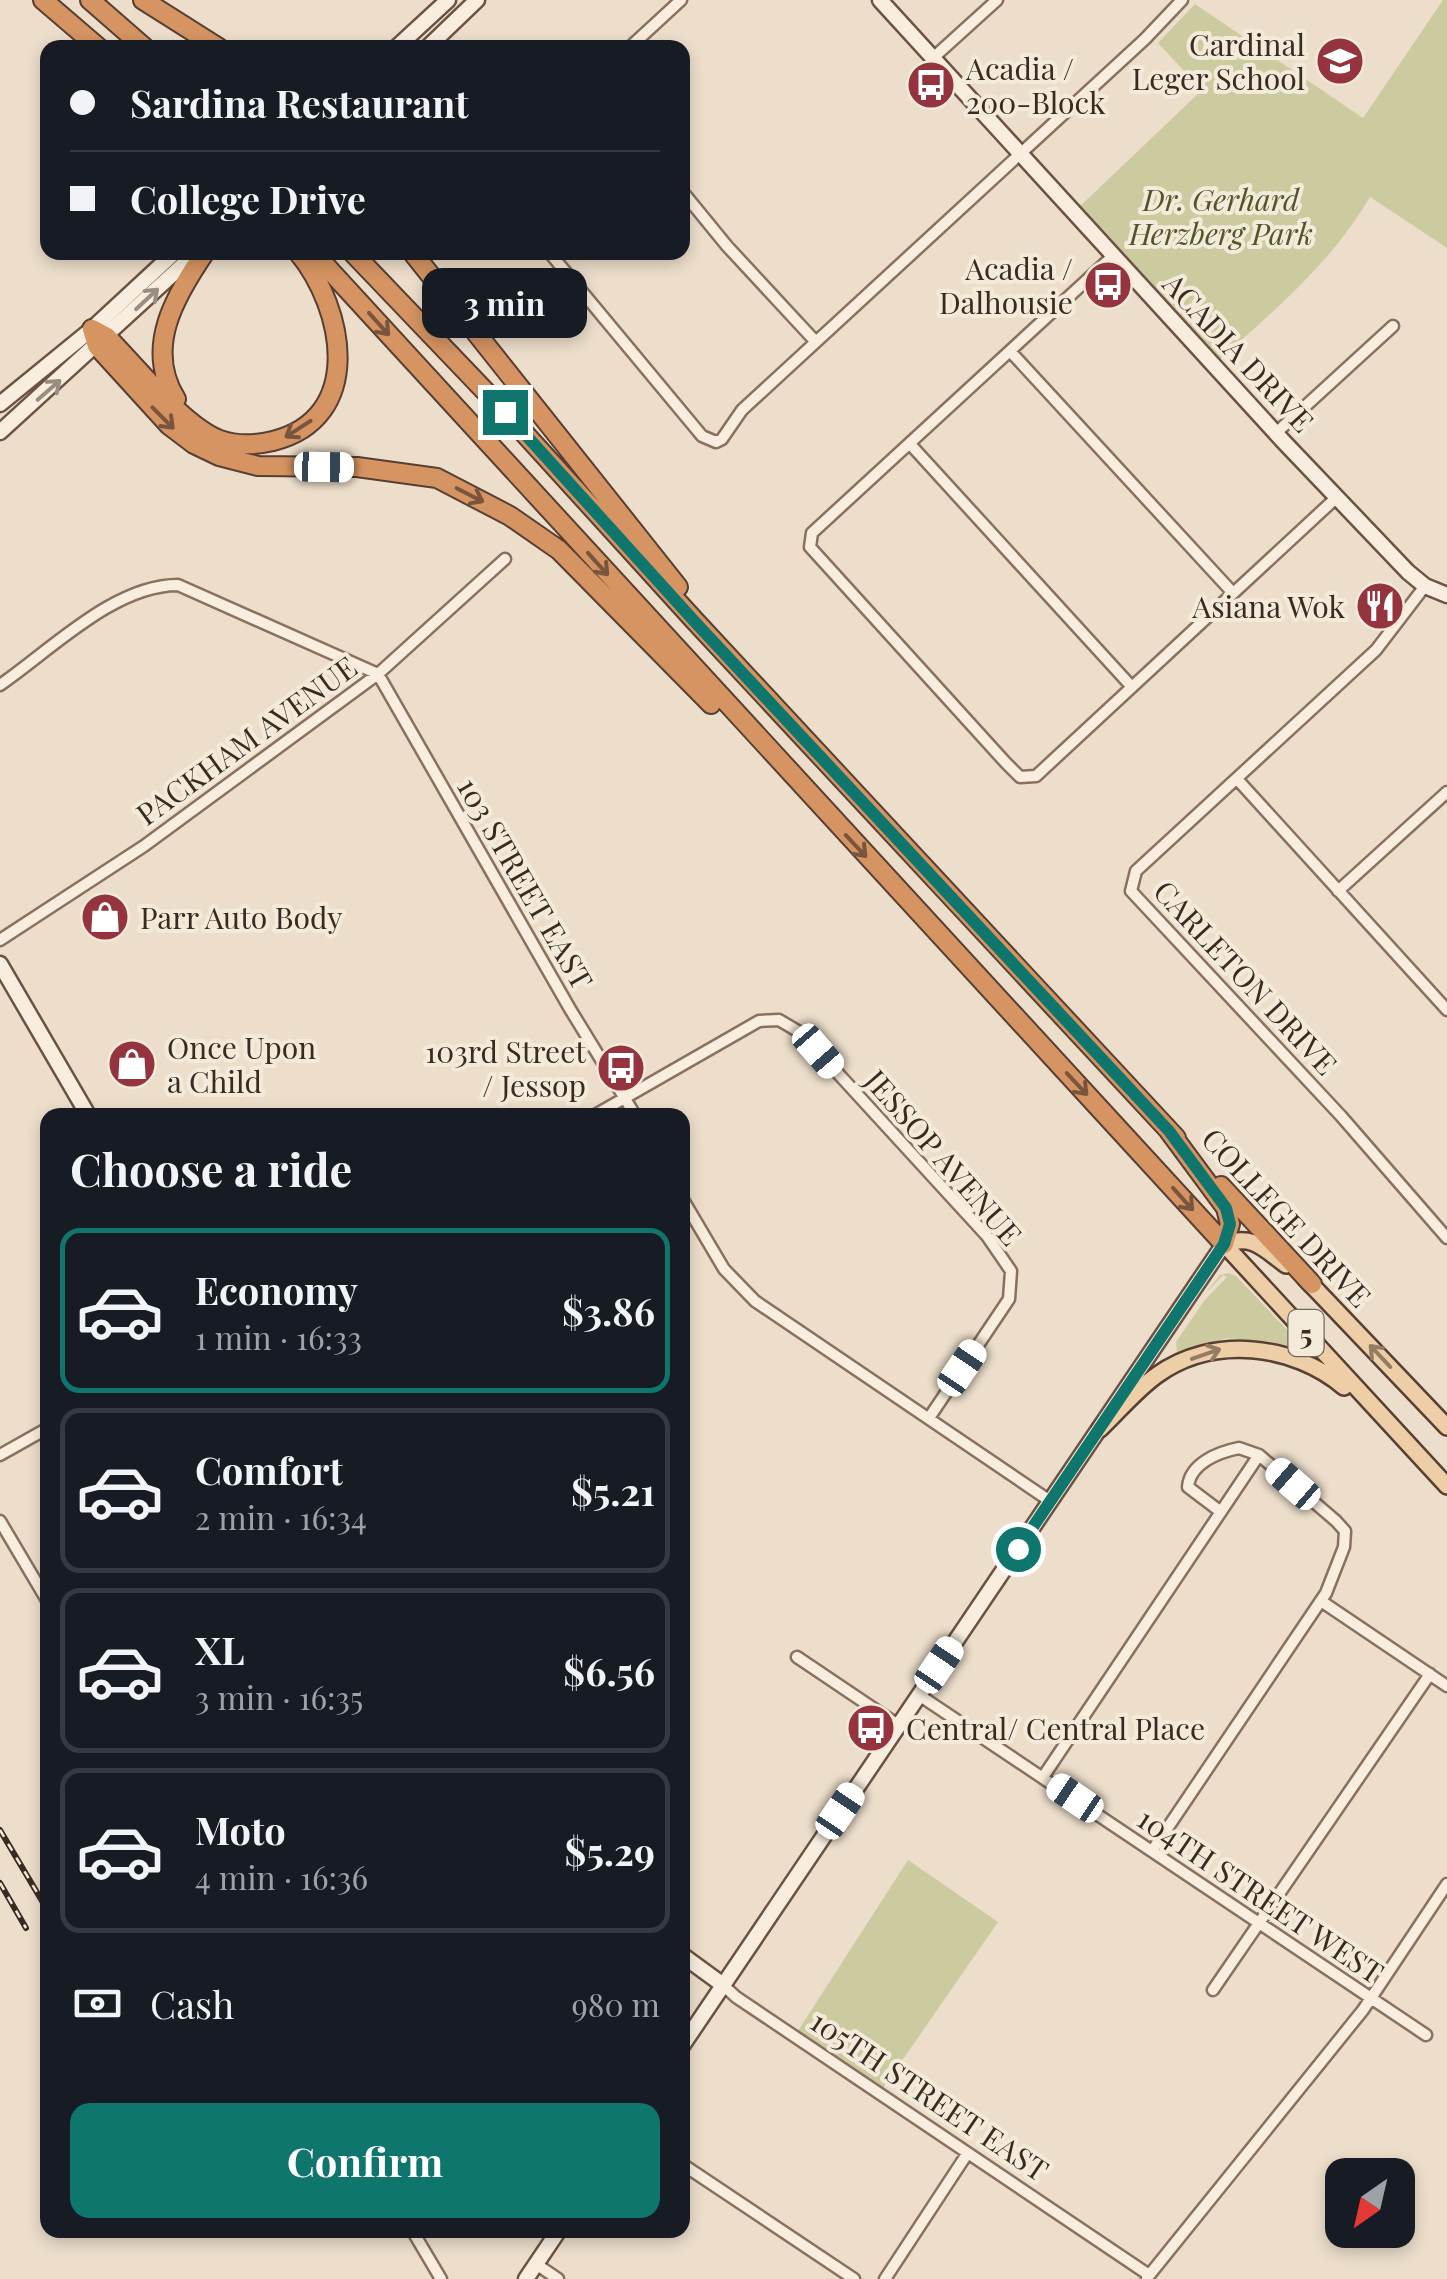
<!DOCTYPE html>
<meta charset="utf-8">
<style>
:root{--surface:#171b24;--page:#242831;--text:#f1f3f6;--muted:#9ea1a6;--line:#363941;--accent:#0f766e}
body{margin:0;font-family:"Playfair Display",serif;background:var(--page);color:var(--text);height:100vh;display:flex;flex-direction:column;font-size:38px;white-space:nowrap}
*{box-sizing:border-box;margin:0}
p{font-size:32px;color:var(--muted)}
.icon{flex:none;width:55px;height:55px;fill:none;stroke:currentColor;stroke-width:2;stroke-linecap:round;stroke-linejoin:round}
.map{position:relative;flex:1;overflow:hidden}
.details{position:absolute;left:40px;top:1108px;width:650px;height:1130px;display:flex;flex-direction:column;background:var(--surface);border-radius:20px;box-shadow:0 5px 15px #0003}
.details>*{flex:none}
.hud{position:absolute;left:40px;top:40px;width:650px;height:220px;border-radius:20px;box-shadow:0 5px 15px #0003;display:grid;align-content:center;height:220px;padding:0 30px;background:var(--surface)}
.needle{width:65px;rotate:214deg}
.controls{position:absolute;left:1325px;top:2158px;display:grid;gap:20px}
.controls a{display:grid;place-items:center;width:90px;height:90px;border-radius:20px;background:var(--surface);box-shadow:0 5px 15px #0003;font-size:50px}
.end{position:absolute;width:45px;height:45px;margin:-22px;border:12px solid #0f766e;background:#fff;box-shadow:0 0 0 5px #fff}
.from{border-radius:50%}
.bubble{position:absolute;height:70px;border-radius:20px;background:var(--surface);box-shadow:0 5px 15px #0003;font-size:32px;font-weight:700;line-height:70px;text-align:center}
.car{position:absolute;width:30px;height:60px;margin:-30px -15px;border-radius:12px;box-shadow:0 0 8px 2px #0007;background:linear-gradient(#fff 24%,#345 0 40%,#fff 0 76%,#345 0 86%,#fff 0)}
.hud b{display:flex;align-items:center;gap:35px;height:95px;font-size:38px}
.hud b+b{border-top:2px solid var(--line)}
.hud i{width:25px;height:25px;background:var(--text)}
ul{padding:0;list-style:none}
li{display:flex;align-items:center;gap:30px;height:165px;margin:0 20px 15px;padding:0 10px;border:5px solid var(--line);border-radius:20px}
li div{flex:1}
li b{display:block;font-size:38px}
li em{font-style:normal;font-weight:700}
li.selected{border-color:var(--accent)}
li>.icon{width:90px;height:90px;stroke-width:1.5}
h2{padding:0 30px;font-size:45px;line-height:120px}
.pay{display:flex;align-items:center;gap:25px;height:110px;padding:0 30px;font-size:38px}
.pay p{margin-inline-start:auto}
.cta{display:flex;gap:20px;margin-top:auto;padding:20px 30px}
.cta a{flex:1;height:115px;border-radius:20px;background:var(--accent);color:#fff;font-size:40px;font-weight:700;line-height:115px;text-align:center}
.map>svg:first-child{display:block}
.green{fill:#cbcb9f}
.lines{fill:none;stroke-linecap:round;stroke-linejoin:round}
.street-casing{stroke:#89705f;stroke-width:15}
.secondary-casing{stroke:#6b5242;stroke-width:19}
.primary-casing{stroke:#573f33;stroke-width:20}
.highway-casing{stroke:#573f33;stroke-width:22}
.street{stroke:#f8edde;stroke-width:10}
.secondary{stroke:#f8edde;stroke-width:14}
.primary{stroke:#edcea6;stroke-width:15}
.highway{stroke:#d59462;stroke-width:18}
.rail-casing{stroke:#3a2b22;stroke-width:6}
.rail{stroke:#f4eada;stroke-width:2.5;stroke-dasharray:8;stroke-linecap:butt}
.oneway{stroke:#998c80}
.oneway2{stroke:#78553c}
.oneway3{stroke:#947c64}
.route{stroke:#0f766e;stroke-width:12}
.labels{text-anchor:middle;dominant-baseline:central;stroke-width:8;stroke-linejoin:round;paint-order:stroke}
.shield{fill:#f4eada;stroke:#726459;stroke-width:2.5}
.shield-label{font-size:28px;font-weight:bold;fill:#3a2b22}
.poi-label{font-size:30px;fill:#3a2b22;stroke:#f4eada;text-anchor:end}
.park-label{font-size:30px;font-style:italic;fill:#50562a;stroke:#f4eada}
.street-label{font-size:30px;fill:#3a2b22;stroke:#f4eada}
</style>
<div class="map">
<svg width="1447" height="2279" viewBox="0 0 1447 2279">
<rect width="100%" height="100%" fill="#eddecb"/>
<path class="green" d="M 1443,0 L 1447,0 L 1447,248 L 1370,197 C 1330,265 1272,312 1215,364 L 1074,212 L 1202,90 L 1158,43 L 1195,4 L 1363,118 Z
M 1229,1273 L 1236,1276 L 1308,1352 L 1272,1342 L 1227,1338 L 1177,1353 L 1176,1342 L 1204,1301 L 1227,1277 L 1223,1275 L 1203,1296 L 1220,1275 Z
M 908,1860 L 998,1922 L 879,2094 L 794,2037 Z"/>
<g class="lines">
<g class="street-casing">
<path id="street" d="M 629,48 L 681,0
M 933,58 L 997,0
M 682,191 L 727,246 L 815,341
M 549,252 L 702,436 L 716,442 L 722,439 L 742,410 L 1145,39 L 1182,0
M 1113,256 L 812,533 L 810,547 L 1006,763 L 1020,777 L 1036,776 L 1337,497
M 1010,351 L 1233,593
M 1276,433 L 1393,326
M 910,444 L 1131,686
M 1425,586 L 1376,650 L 1136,871 L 1131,891 L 1341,1116 L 1447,1238
M 0,685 C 51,650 114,585 178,585 L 378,674 L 570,1009 L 635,1115
M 1237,779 L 1447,1010
M 1338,891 L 1447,792
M 0,940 L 144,846 L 378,674 L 505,559
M 595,1115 L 759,1021 L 779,1020 L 801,1033 L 987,1236 L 1011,1271 L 1009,1299 L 929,1418
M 682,1198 L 724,1269 L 755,1301 L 1050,1501
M 0,1455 L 48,1428
M 0,1521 L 48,1602
M 1321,1601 L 1447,1686
M 797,1657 L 898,1725
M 919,1695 L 1426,2035
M 1043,1777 L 1259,1455
M 1152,1851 L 1326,1593 L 1344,1547 L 1345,1531 L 1336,1521 L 1259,1455 L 1239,1448 C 1219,1452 1190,1463 1188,1487 L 1221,1512
M 723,1985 L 736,1997 L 1149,2275
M 1213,1990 L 1430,1674
M 682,2164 L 854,2279
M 412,2230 L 441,2279
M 536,2264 L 558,2279
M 1147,2278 L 1363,2010 L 1447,1884
M 885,2279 L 967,2154"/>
</g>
<g class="secondary-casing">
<path id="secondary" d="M 880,0 L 1283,441 L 1408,572 L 1425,586 L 1447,595
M 396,48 L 448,0
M 427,48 L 477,0
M 0,404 L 92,329 L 175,252
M 0,432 L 197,252
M 0,964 L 88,1115
M 682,1955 L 723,1985
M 682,2046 L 1224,1244
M 526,2279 L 559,2230"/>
</g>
<g class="primary-casing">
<path id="primary" d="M 1286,1265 C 1263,1248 1253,1234 1224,1244 L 1447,1486
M 1305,1278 L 1447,1427
M 1100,1429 C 1118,1412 1136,1390 1157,1375 C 1213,1335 1293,1344 1344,1387"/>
</g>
<g class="highway-casing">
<path id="highway" d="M 43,0 L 99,48
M 90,0 L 145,48
M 143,0 L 219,48
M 313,252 L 1224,1244 L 1230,1224 L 1226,1208 L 1169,1131
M 352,252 L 505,412 L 695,621 L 1176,1138
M 412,252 L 678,587
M 92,329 L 97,346 L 169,425 L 194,444 L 219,456 L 258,466 L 357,467 L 437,478 L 510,516 L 559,550 L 711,704
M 92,329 L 107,337 C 135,365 184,427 220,440 C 237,446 256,445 273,441 C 365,418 345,309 298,252
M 176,399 C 144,348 175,296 205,252
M 1221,1186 L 1312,1284"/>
</g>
<use href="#street" class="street"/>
<use href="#secondary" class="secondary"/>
<use href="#primary" class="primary"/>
<use href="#highway" class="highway"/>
<g class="rail-casing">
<path id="rail" d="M 0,1830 L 48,1911
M 0,1883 L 26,1928"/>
</g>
<use href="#rail" class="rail"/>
</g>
<defs><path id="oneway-shaft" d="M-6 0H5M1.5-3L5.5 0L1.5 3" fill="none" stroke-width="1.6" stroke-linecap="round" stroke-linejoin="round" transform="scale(2.5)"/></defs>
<g class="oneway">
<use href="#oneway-shaft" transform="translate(147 299) rotate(-43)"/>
<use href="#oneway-shaft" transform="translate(49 390) rotate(-41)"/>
</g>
<g class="oneway2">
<use href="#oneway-shaft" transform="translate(379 324) rotate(48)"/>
<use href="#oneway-shaft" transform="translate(163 418) rotate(45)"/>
<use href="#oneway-shaft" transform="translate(298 429) rotate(147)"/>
<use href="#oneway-shaft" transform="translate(470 495) rotate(27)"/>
<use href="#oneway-shaft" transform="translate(598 564) rotate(48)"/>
<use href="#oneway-shaft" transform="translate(856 846) rotate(47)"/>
<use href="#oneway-shaft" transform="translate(1077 1084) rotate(47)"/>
<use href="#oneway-shaft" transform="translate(1183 1199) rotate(48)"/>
</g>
<g class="oneway3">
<use href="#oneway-shaft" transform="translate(1206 1354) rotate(-19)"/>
<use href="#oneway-shaft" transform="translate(1380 1356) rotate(-133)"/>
</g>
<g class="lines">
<path class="route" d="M 505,412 L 695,622 L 1169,1131 L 1226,1208 L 1230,1224 L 1224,1244 L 1018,1549"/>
</g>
<defs>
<g id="school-disc" transform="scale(2.5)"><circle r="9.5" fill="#95333f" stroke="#f4eada"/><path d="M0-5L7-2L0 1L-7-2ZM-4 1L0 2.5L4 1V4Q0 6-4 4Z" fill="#fff"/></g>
<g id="bus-disc" transform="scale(2.5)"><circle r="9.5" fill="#95333f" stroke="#f4eada"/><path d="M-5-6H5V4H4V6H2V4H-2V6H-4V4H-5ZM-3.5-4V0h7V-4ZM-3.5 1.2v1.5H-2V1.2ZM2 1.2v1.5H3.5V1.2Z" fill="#fff"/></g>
<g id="restaurant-disc" transform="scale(2.5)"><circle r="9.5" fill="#95333f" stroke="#f4eada"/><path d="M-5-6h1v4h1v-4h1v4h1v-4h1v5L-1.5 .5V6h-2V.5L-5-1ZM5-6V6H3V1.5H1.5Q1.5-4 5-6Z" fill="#fff"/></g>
<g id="shop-disc" transform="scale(2.5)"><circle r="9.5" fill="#95333f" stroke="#f4eada"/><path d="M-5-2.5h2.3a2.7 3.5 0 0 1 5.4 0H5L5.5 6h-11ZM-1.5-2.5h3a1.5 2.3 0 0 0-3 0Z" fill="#fff"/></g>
</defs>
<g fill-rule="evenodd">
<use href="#school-disc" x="1340" y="61"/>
<use href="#bus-disc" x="931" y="85"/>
<use href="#bus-disc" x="1108" y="285"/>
<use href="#restaurant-disc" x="1380" y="606"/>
<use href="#shop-disc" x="105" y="917"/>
<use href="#shop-disc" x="132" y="1064"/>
<use href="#bus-disc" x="621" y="1068"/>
<use href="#bus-disc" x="871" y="1728"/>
</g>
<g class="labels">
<rect class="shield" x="1288.5" y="1310" width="35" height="46" rx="8"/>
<g class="shield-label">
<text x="1306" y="1333">5</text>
</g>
<g class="poi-label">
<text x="1305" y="44">Cardinal<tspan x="1305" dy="34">Leger School</tspan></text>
<text x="966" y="68" text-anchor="start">Acadia /<tspan x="966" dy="34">200-Block</tspan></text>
<text x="1073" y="268">Acadia /<tspan x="1073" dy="34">Dalhousie</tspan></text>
<text x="1345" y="606">Asiana Wok</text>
<text x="140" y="917" text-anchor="start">Parr Auto Body</text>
<text x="167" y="1047" text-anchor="start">Once Upon<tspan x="167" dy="34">a Child</tspan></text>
<text x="586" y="1051">103rd Street<tspan x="586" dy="34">/ Jessop</tspan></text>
<text x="906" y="1728" text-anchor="start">Central/ Central Place</text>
</g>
<g class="park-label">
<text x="1221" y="199">Dr. Gerhard<tspan x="1221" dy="34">Herzberg Park</tspan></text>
</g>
<g class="street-label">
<text transform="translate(1239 352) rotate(47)">ACADIA DRIVE</text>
<text transform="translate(246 740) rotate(-36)">PACKHAM AVENUE</text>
<text transform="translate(526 883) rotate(60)">103 STREET EAST</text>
<text transform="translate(1246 977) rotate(47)">CARLETON DRIVE</text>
<text transform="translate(944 1157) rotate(49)">JESSOP AVENUE</text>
<text transform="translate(1287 1217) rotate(47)">COLLEGE DRIVE</text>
<text transform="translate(1261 1895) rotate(34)">104TH STREET WEST</text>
<text transform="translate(930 2095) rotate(34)">105TH STREET EAST</text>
</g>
</g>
</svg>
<div class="controls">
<a><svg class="needle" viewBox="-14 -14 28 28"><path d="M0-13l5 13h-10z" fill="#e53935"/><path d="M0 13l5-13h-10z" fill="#9ea1a6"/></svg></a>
</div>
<i class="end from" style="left:1018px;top:1549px"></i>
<i class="end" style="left:505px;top:412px"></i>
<div class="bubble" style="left:422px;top:268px;width:165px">3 min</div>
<i class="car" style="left:324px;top:467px;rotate:91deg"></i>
<i class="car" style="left:818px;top:1051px;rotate:139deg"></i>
<i class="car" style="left:962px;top:1368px;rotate:34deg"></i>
<i class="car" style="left:1293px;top:1484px;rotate:311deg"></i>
<i class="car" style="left:939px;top:1665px;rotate:34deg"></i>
<i class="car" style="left:1075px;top:1798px;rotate:304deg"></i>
<i class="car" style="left:840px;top:1811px;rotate:34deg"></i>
<div class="hud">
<b><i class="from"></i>Sardina Restaurant</b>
<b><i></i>College Drive</b>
</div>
<section class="details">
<h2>Choose a ride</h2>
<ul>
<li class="selected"><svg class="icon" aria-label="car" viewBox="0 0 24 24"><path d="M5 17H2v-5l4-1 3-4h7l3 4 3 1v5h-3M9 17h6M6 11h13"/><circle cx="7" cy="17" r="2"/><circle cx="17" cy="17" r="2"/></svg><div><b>Economy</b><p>1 min · 16:33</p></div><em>$3.86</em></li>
<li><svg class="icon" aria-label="car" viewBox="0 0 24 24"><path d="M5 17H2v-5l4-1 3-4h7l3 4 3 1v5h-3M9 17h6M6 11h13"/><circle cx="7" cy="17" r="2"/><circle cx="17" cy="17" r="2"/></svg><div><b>Comfort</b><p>2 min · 16:34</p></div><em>$5.21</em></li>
<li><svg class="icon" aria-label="car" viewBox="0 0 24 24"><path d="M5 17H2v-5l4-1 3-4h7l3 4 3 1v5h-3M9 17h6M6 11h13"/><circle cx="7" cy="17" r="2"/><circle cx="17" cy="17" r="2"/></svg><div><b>XL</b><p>3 min · 16:35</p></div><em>$6.56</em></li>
<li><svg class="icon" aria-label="car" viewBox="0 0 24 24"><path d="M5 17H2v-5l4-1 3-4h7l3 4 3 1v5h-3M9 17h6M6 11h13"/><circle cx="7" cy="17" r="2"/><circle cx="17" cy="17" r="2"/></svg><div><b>Moto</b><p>4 min · 16:36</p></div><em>$5.29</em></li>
</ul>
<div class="pay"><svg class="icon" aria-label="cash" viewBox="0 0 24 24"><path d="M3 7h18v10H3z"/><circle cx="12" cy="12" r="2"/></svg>Cash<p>980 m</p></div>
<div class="cta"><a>Confirm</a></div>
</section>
</div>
